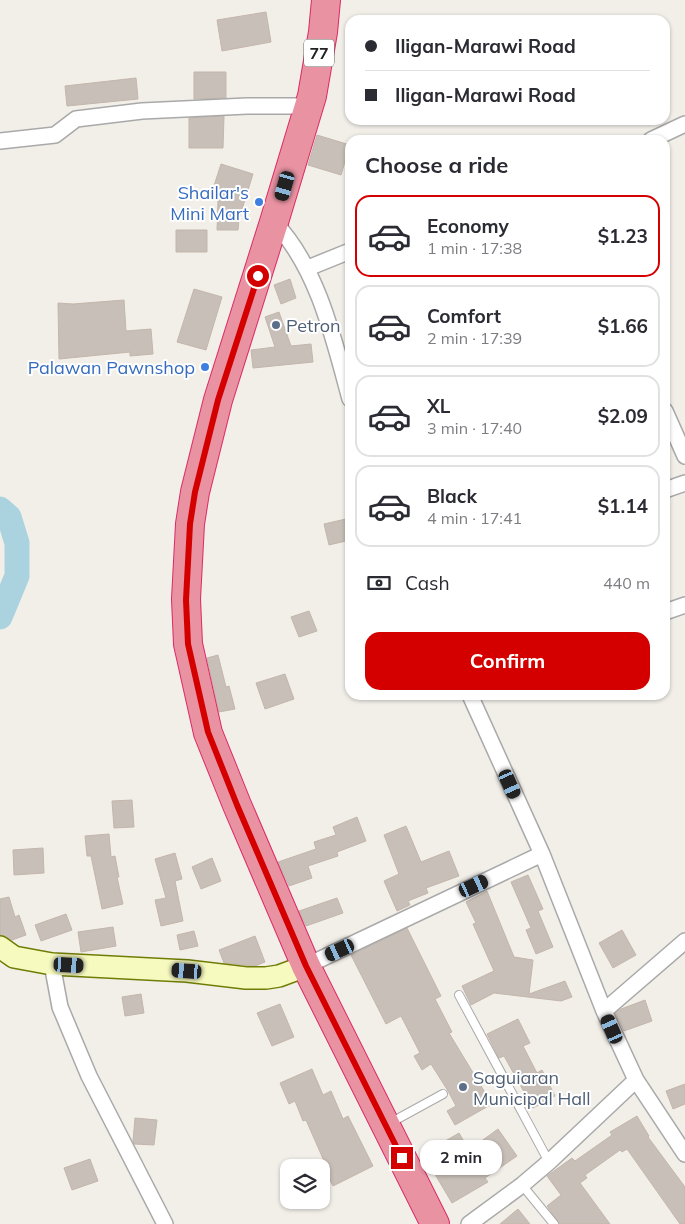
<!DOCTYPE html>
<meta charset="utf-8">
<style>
:root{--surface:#fff;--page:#f2f2f3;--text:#2b2b33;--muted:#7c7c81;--line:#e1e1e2;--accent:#d40000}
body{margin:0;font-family:Mulish,sans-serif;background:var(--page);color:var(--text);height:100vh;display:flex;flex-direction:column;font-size:19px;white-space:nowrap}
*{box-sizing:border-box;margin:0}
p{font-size:16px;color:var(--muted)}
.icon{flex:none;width:28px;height:28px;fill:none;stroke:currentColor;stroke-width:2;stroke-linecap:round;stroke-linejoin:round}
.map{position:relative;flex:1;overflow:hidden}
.details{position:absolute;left:345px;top:135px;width:325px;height:565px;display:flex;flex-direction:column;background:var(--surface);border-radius:15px;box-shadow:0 1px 4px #0004}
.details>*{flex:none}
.top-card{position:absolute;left:345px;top:15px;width:325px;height:110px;border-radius:15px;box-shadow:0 1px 4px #0004;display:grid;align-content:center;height:110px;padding:0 20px;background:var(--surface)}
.buttons{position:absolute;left:280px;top:1159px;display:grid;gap:10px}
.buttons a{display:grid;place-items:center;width:50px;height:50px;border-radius:10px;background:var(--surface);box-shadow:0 1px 4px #0004;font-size:25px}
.end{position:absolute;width:22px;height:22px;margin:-11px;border:6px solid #d40000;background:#fff;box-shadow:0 0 0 2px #fff}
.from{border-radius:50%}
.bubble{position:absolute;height:35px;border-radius:15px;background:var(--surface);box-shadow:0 1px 4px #0004;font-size:16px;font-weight:700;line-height:35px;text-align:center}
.car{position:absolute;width:15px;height:30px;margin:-15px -8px;border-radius:6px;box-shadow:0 0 4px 1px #0007;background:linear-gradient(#222 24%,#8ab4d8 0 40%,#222 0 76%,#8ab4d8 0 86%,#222 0)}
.top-card b{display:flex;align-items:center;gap:18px;height:48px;font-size:19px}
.top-card b+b{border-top:1px solid var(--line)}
.top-card i{width:12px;height:12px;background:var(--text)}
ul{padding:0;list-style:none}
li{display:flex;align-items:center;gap:15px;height:82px;margin:0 10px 8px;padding:0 10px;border:2px solid var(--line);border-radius:15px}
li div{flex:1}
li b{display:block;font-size:19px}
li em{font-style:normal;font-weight:700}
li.selected{border-color:var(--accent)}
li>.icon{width:45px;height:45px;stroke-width:1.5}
h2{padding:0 20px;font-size:22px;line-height:60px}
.pay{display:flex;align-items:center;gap:12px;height:55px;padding:0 20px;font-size:19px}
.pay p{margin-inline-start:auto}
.cta{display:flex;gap:10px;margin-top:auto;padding:10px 20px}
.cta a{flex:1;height:58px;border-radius:15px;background:var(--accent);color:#fff;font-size:20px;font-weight:700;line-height:58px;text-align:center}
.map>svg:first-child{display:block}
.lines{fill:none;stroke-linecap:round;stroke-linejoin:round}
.river{stroke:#aad3df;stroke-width:25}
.building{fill:#c7bfb8;stroke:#c4b6ab}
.lane-casing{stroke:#a9a9a9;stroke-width:10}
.street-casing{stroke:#a9a9a9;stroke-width:18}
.secondary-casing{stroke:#707d05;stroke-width:24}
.highway-casing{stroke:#dc2a67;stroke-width:30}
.lane{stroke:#fff;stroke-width:8}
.street{stroke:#fff;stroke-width:15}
.secondary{stroke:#f7fabf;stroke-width:21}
.highway{stroke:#e892a2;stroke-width:28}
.route{stroke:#d40000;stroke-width:6}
.shop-dot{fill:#3f7fe0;stroke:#fff;stroke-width:2}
.service-dot{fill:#5c6f8a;stroke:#fff;stroke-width:2}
.labels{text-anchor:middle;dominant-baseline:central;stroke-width:4;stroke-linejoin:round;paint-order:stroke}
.shield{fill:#fff;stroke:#646464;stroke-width:1}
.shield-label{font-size:16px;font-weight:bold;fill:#222}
.shop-label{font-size:18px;fill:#366cbe;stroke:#fff;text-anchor:end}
.service-label{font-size:18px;fill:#4e5e75;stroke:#fff;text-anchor:start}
</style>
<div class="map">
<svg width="685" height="1224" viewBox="0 0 685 1224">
<rect width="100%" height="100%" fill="#f2efe9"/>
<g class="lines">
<path class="river" d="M 0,509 L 9,517 L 17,543 L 17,576 L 0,617"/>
</g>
<path class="building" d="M 266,12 L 271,42 L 222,51 L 217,20 Z
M 194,72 L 226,72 L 226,98 L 194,99 Z
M 136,78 L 138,99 L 67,106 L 65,86 Z
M 224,116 L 223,148 L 189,148 L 189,118 Z
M 317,135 L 350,145 L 341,175 L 308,165 Z
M 221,164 L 253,174 L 239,219 L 238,230 L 217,230 L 218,201 L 210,198 Z
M 176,230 L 207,230 L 207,252 L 176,252 Z
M 290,279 L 296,298 L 281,304 L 274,285 Z
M 194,289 L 222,297 L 206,350 L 177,342 Z
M 124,300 L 126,331 L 151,329 L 153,354 L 130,356 L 130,352 L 59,359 L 58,303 L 73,304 Z
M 279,312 L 291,346 L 311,344 L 313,362 L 253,368 L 251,350 L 275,347 L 265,317 Z
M 350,518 L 350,540 L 329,545 L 324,524 Z
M 309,611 L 317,631 L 299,637 L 291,617 Z
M 218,655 L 226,687 L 229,686 L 235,709 L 219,712 L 207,658 Z
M 285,674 L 294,699 L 265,709 L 256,683 Z
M 132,800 L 134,827 L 114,828 L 112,801 Z
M 357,817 L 366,841 L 337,852 L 338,856 L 308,866 L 312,878 L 289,886 L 278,862 L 316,849 L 314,842 L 336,835 L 333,827 Z
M 406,826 L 421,862 L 449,851 L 459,876 L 426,888 L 428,893 L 408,901 L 410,905 L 397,911 L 384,881 L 399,874 L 384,835 Z
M 109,834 L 111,857 L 115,856 L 119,877 L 117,877 L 123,904 L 102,909 L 91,856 L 87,856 L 85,836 Z
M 43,848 L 44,873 L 14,875 L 13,850 Z
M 175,853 L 182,879 L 175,881 L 183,921 L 161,926 L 155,900 L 166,898 L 155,859 Z
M 212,858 L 221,881 L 201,889 L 192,867 Z
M 528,875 L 543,909 L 538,911 L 553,947 L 536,954 L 526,930 L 531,928 L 511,882 Z
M 487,891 L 514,957 L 533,960 L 529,994 L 565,981 L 572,997 L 561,1001 L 494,993 L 471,1005 L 462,986 L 494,971 L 473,924 L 476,923 L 466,902 Z
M 9,897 L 15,917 L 19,915 L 26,935 L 12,940 L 0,935 L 0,899 Z
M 337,898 L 343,913 L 306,926 L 299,911 Z
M 66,914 L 72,930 L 41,941 L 35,925 Z
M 113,927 L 116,946 L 81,952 L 78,932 Z
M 407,928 L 441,996 L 435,999 L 452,1032 L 449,1033 L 492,1104 L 455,1125 L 447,1111 L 456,1106 L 448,1091 L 431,1064 L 422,1070 L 414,1056 L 420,1053 L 401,1016 L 386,1024 L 351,955 Z
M 622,930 L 636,955 L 613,968 L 599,943 Z
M 194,931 L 198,946 L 180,950 L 177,935 Z
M 255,936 L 265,962 L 255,966 L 224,963 L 219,950 Z
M 141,994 L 144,1013 L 125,1016 L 122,997 Z
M 645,1000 L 652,1021 L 624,1031 L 615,1013 L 621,1009 Z
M 280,1004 L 294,1037 L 272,1046 L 257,1013 Z
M 518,1019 L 530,1043 L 523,1046 L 537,1073 L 542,1070 L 555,1096 L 533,1108 L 504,1056 L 499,1058 L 487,1034 Z
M 312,1069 L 323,1095 L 331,1091 L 343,1119 L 348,1116 L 373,1166 L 333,1186 L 321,1163 L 324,1161 L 306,1120 L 303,1121 L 295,1101 L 289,1104 L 280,1083 Z
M 685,1084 L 685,1104 L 673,1109 L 666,1091 Z
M 637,1116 L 649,1136 L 648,1137 L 685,1187 L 685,1224 L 680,1224 L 627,1149 L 622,1152 L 620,1150 L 585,1175 L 587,1178 L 580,1183 L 610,1224 L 560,1224 L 547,1206 L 561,1195 L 547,1176 L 572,1158 L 575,1161 L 612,1135 L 610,1132 Z
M 135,1118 L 157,1120 L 154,1145 L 134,1144 L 133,1141 Z
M 498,1129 L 517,1156 L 485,1178 L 488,1182 L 452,1203 L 423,1154 L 459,1133 L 469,1150 Z
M 90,1159 L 98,1181 L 72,1190 L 64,1168 Z
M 518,1209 L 530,1224 L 500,1224 Z"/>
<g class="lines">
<g class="lane-casing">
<path id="lane" d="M 459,995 L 549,1162
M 390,1123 L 443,1094
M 522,1185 L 554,1224"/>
</g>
<g class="street-casing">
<path id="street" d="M 651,140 L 685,124
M 0,141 L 55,135 L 76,119 L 142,111 L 247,106 L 309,106
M 274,222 C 318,268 334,340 350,399
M 308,268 L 350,251
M 665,411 L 685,456
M 665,490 L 685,483
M 665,612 L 685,605
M 470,695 L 542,854 L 604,1011 L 636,1080 L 685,1154
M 52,964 L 60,1007 L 89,1076 L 165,1224
M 306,966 L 542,854
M 604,1011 L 685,941
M 469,1224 L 522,1185 L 549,1162 L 636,1080"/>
</g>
<g class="secondary-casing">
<path id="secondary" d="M 0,947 L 14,957 L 52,964 L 187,971 L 246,978 L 266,978 L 279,976 L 306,966"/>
</g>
<g class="highway-casing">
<path id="highway" d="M 326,0 L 323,32 L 312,96 L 274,222 L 218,400 L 195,492 L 190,524 L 186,599 L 188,644 L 208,733 L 237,805 L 306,966 L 435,1224"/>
</g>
<use href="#lane" class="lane"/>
<use href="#street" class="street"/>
<use href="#secondary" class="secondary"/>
<use href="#highway" class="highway"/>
</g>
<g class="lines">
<path class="route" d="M 258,276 L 218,400 L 195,492 L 190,524 L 186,600 L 188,644 L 208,732 L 237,805 L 306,966 L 402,1158"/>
</g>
<g class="shop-dot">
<circle cx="259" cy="202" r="5"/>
<circle cx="205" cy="367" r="5"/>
</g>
<g class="service-dot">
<circle cx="276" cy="325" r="5"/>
<circle cx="463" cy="1087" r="5"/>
</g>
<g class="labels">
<rect class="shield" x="304" y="39.5" width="30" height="27" rx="4"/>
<g class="shield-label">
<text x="319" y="53">77</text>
</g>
<g class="shop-label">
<text x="249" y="192">Shailar's<tspan x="249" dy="21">Mini Mart</tspan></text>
<text x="195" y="367">Palawan Pawnshop</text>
</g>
<g class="service-label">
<text x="286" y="325">Petron</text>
<text x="473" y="1077">Saguiaran<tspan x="473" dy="21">Municipal Hall</tspan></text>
</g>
</g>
</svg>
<div class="buttons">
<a><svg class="icon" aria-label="layers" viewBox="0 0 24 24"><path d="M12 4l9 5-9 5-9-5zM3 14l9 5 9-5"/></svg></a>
</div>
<i class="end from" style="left:258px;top:276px"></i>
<i class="end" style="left:402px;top:1158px"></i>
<div class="bubble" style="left:420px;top:1140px;width:82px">2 min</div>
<i class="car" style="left:285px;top:186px;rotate:196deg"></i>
<i class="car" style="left:510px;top:784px;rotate:156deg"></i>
<i class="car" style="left:474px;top:886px;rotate:65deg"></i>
<i class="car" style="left:340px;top:950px;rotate:245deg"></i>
<i class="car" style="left:69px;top:965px;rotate:93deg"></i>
<i class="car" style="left:187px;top:971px;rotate:274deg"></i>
<i class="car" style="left:612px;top:1029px;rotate:336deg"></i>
<div class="top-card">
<b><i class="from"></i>Iligan-Marawi Road</b>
<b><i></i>Iligan-Marawi Road</b>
</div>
<section class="details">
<h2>Choose a ride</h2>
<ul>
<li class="selected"><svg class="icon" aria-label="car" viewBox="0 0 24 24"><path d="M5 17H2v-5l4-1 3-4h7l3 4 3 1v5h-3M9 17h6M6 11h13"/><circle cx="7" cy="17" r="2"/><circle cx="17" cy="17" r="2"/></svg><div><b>Economy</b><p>1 min · 17:38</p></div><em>$1.23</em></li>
<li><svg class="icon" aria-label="car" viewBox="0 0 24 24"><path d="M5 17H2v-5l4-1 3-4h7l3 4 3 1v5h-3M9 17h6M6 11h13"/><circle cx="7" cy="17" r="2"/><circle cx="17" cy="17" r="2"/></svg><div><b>Comfort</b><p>2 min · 17:39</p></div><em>$1.66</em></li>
<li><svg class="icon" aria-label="car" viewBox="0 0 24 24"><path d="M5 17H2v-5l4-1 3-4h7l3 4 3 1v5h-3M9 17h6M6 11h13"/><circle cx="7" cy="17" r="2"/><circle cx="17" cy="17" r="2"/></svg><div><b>XL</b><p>3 min · 17:40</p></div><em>$2.09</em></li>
<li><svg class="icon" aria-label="car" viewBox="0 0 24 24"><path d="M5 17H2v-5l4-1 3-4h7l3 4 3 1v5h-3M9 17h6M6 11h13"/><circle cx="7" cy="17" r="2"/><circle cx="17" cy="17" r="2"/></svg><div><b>Black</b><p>4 min · 17:41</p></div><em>$1.14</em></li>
</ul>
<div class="pay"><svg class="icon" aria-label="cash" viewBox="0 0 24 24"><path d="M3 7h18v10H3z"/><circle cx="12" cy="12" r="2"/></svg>Cash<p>440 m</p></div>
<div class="cta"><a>Confirm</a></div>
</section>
</div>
